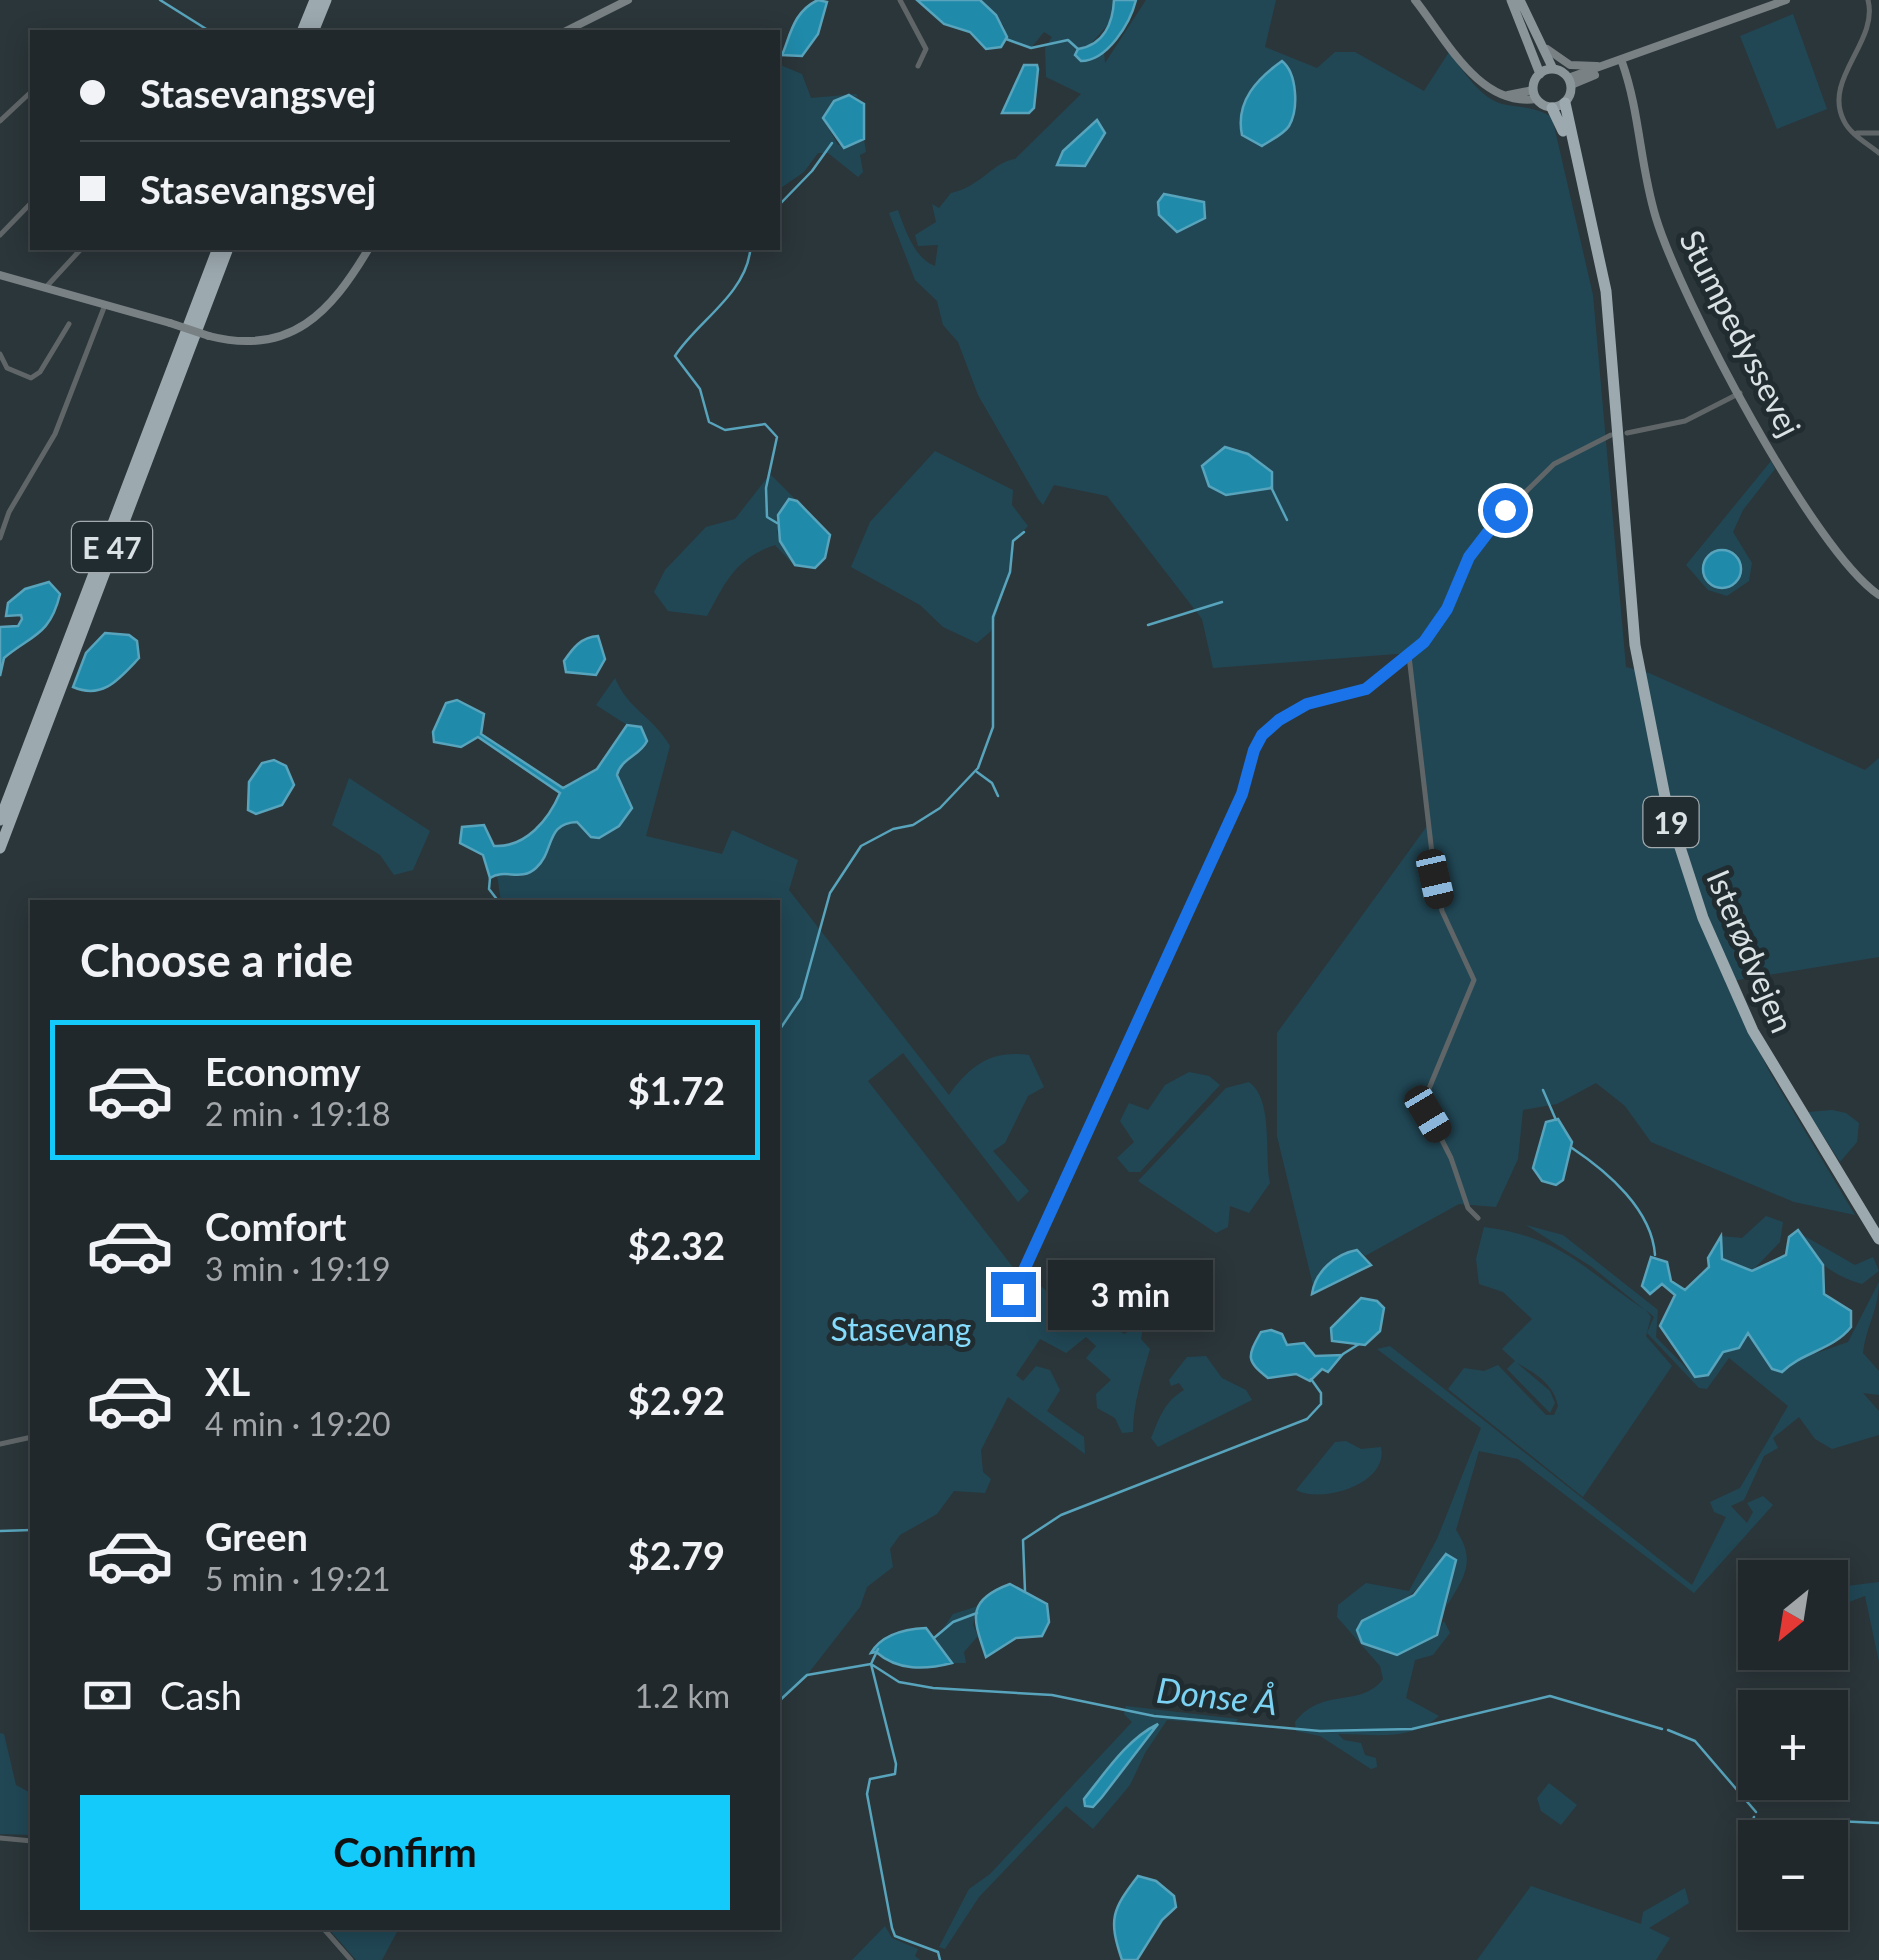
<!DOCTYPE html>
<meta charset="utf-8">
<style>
:root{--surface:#20282c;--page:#283034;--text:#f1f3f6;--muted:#a2a6a9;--line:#3d4448;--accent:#14cafb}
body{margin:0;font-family:Lato,sans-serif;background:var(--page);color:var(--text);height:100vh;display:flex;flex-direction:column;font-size:38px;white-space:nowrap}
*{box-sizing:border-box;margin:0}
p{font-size:32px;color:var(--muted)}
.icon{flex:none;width:55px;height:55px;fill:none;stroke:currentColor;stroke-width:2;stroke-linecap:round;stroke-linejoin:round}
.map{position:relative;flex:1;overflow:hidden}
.panel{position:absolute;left:30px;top:900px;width:750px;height:1030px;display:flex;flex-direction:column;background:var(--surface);border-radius:0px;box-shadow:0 5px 25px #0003,0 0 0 2px var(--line)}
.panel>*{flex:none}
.guide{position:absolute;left:30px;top:30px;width:750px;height:220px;border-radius:0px;box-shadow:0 5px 25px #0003,0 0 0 2px var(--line);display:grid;align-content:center;height:220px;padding:0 50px;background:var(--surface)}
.needle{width:65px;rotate:210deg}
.controls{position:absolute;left:1738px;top:1560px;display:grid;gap:20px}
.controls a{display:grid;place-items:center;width:110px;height:110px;border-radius:0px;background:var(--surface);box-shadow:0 5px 25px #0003,0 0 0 2px var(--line);font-size:50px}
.end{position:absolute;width:45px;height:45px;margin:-22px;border:12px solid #1a73e8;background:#fff;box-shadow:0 0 0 5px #fff}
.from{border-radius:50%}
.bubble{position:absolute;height:70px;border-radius:0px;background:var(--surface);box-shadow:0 5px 25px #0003,0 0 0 2px var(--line);font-size:32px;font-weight:700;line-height:70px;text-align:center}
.car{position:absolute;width:30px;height:60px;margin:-30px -15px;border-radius:12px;box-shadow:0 0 8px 2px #0007;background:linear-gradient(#222 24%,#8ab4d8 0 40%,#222 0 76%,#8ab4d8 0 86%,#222 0)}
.guide b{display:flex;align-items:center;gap:35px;height:95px;font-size:38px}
.guide b+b{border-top:2px solid var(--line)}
.guide i{width:25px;height:25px;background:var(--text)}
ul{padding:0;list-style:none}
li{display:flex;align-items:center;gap:30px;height:140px;margin:0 20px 15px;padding:0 30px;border:5px solid transparent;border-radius:0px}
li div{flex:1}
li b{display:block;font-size:38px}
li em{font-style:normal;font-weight:700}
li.selected{border-color:var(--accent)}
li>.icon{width:90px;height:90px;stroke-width:1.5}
h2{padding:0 50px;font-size:45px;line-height:120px}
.pay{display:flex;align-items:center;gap:25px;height:110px;padding:0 50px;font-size:38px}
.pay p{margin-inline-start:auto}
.action{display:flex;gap:20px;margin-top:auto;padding:20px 50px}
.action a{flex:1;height:115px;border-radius:0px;background:var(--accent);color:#111;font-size:40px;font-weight:700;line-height:115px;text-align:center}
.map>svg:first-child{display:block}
.green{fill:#214755}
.water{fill:#208aaa;stroke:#58a4bc;stroke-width:2.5}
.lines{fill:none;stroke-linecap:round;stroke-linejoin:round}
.stream{stroke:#58a4bc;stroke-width:2.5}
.street{stroke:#606668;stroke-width:5}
.secondary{stroke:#798185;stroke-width:8}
.primary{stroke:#8b969b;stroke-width:9}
.highway{stroke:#9ca9af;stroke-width:11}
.secondary-bridge{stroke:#798185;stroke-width:8}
.route{stroke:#1a73e8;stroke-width:12}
.labels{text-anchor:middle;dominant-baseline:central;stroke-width:10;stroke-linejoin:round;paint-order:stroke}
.shield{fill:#212c30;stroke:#a3abaf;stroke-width:2.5}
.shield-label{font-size:30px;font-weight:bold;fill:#dbe2e5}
.street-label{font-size:32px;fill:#dbe2e5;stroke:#212c30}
.park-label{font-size:32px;fill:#84dbfb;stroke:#212c30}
.water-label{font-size:35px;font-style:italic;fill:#7cd2f2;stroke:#212c30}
</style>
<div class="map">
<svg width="1879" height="1960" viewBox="0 0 1879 1960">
<rect width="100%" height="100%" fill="#2b363a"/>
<path class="green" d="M 980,0 L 1114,0 L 1113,19 L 1088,47 L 1104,52 L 1105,63 L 1146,0 L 1276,0 L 1265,47 L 1317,68 L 1335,52 L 1355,52 L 1424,91 L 1449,52 C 1463,70 1482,102 1507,105 C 1525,108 1535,107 1552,117 L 1593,295 L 1626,667 L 1649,673 L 1865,770 L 1879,758 L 1879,957 L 1725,982 L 1769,1071 L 1855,1215 L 1794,1202 L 1651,1142 L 1625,1106 L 1596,1083 L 1557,1104 L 1523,1110 L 1518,1159 L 1496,1207 L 1459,1204 L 1365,1256 L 1361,1252 L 1332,1262 L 1313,1285 L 1277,1136 L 1277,1033 L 1427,826 L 1409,653 L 1213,668 L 1202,619 L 1107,496 L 1054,485 L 1043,505 L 1038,499 L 978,395 L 958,342 L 943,325 L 937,301 L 915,280 L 889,213 L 898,210 C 905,230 915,259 935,266 L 938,245 L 918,246 L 915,235 L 936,222 L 932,204 L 939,208 L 951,193 C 982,186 993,162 1015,159 L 1081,94 L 1046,77 L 1045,48 L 1052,37 L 1044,32 L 1031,48 L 1006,39 L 1004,26 Z
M 1793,14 L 1827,109 L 1777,129 L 1740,36 Z
M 778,64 L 802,74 L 811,98 L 856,94 L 858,97 L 849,95 L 828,108 L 823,118 L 838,145 L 864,139 L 866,152 L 860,155 L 863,172 L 858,177 L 828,153 L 818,153 L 804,172 L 778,190 Z
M 935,451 L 1013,490 L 1012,505 L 1028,526 L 1013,542 L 1010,572 L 991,631 L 977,643 L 943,627 L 920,605 L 851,567 L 870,522 Z
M 1771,461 L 1775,469 L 1743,510 L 1733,532 L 1752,563 L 1749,581 L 1727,596 L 1708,590 L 1686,565 Z
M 770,474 L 797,501 L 789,499 L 777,532 L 791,562 L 775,545 C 736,558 726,581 707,616 L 668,611 L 654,592 L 665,570 L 706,527 L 735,519 Z
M 615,678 C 629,711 651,714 670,746 L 646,836 L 722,854 L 732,830 L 798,860 L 789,890 L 949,1095 C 970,1066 990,1050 1029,1055 L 1044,1087 L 1028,1096 L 1005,1143 L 993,1151 L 1029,1191 L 1018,1202 L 903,1053 L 868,1081 L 1023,1280 L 1027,1274 L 1051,1295 L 1069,1296 C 1081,1310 1107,1321 1124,1334 L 1131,1330 L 1133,1313 L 1145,1317 L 1141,1339 L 1150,1349 C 1142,1376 1133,1404 1133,1432 L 1122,1433 L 1115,1418 L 1097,1408 L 1096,1394 L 1111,1380 L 1086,1358 L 1096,1346 L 1086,1337 L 1066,1353 L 1040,1339 L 1016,1375 L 1023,1381 L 1036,1366 L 1050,1370 L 1060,1390 L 1047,1411 L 1084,1437 L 1085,1454 L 1008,1397 L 981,1450 L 983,1472 L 991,1479 L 985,1493 L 954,1491 L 937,1514 L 900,1535 L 890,1549 L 893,1567 L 867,1587 L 860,1607 L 807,1675 L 778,1702 L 778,902 L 501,902 L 497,874 C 505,874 514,877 522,876 C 555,871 540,823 577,822 L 591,837 L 628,793 L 619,783 L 619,767 L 646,736 L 641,727 L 627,725 L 596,705 Z
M 349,778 L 430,831 L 413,870 L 394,875 L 380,855 L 332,825 Z
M 1189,1072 L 1209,1076 L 1220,1085 L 1140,1172 L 1129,1172 L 1117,1158 L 1134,1142 L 1120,1121 L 1129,1103 L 1148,1110 L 1165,1085 Z
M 1249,1082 C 1274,1099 1264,1157 1270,1183 L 1249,1213 L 1230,1206 L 1228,1227 L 1216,1233 L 1138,1181 L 1226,1088 Z
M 1832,1110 L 1846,1113 L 1859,1123 L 1857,1142 L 1840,1162 L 1808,1112 Z
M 1766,1216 L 1783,1222 L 1780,1242 L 1752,1271 L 1722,1259 L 1721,1236 L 1742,1238 Z
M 1526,1225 L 1563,1235 L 1658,1310 L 1656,1337 L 1695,1377 L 1708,1375 L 1723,1352 L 1748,1332 L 1764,1359 L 1785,1369 L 1791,1362 L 1848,1342 L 1879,1282 C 1879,1309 1866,1326 1863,1353 L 1879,1371 L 1879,1395 L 1863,1393 L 1879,1411 L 1879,1435 L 1832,1449 L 1815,1439 L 1799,1417 L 1773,1438 L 1778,1448 L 1764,1456 L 1744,1500 L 1731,1506 L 1747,1523 L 1753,1512 L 1747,1503 L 1763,1496 L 1773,1505 L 1694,1593 L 1518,1459 L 1479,1451 L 1456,1530 C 1477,1561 1464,1578 1446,1607 L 1456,1560 C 1425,1572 1412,1605 1376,1613 L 1397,1655 L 1436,1635 L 1444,1621 L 1450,1633 L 1433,1655 L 1415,1660 L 1406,1698 L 1439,1716 C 1410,1742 1374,1734 1338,1734 L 1344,1740 L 1361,1743 L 1365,1755 L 1376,1758 L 1377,1767 L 1371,1769 L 1320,1736 L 1296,1731 L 1295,1722 C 1323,1686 1360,1709 1383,1679 L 1380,1666 L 1337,1617 L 1338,1605 L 1366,1583 L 1409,1591 L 1437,1539 L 1481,1428 L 1377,1349 L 1390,1346 L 1692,1585 L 1726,1517 L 1714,1512 L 1710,1502 L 1740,1488 L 1788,1406 L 1729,1358 L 1707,1389 L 1699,1388 L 1647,1333 L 1654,1317 L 1646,1310 L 1651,1317 L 1646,1336 L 1672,1366 L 1583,1497 L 1448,1389 L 1464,1368 L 1484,1371 L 1498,1365 L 1546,1415 L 1554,1415 L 1558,1406 C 1554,1384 1535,1373 1517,1363 L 1550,1391 L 1555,1403 L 1550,1413 L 1507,1369 L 1515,1361 L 1502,1349 L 1532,1319 L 1503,1292 L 1479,1284 L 1476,1259 L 1484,1227 C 1562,1237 1584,1270 1645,1310 L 1592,1267 Z
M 1801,1234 L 1855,1265 L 1873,1257 L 1879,1271 L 1862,1284 C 1836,1277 1810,1260 1801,1234 Z
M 1206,1356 L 1222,1378 L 1246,1390 L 1252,1400 L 1158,1447 L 1151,1438 C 1160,1417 1164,1402 1184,1390 L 1179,1383 L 1171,1386 L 1169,1380 L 1187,1357 Z
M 1346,1441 L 1361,1449 L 1381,1447 C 1389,1484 1322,1504 1296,1490 L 1335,1442 Z
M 1879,1582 L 1879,1662 L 1865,1596 L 1830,1609 L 1830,1588 Z
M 978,1606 L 973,1625 L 978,1636 L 964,1652 L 966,1663 L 952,1663 L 936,1639 L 953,1614 Z
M 1126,1706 L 1238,1719 L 1234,1725 L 1167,1720 L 1145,1753 L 1130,1785 L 1093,1829 L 1066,1806 L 979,1897 L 945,1949 L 939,1947 L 969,1889 L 990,1874 L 1132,1722 L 1124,1714 Z
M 0,1733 L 4,1734 L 16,1785 L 29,1792 L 32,1835 L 0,1834 Z
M 1549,1783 L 1577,1805 L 1561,1825 L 1541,1811 L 1537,1798 Z
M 1531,1886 L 1641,1924 L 1643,1912 L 1685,1888 L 1689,1903 L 1649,1928 L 1670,1938 L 1656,1960 L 1477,1960 Z
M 885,1926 L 892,1938 L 918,1949 L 915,1956 L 920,1960 L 852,1960 Z
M 328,1928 L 399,1928 L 382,1960 L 356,1960 Z"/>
<path class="water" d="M 818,0 L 827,2 L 818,34 L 802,56 L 782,55 C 790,37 793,11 818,0 Z
M 917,0 L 980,0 L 996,15 L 1007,37 L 1001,47 L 986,49 L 970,32 L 944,24 Z
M 1114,0 L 1136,0 C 1130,24 1107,61 1081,61 L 1075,55 L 1078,49 C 1104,45 1113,23 1114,0 Z
M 1282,61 C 1297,73 1299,109 1289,126 C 1284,134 1271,140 1262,146 L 1242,135 C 1235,101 1258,78 1282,61 Z
M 1024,65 L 1037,65 L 1038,69 L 1034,108 L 1029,113 L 1002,113 Z
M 849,95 L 864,104 L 864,139 L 844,148 L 823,118 L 834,101 Z
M 1097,120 L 1105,133 L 1085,166 L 1057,165 L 1063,151 Z
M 1164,194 L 1204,202 L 1205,218 L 1177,232 L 1159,215 L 1158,202 Z
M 1225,447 L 1248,454 L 1272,472 L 1272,488 L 1226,495 L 1209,486 L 1202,466 Z
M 789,499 L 797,501 L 830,535 L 825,558 L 815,568 L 795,565 L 780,541 L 778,515 Z
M1703 569a19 19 0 1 1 38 0a19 19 0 1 1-38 0Z
M 49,582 L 60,594 C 50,636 31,635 4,658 L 0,676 L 0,627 L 18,626 L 22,619 L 21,615 L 6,616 L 8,603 L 25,589 Z
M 105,633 L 129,635 L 137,641 L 139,658 C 119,679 103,700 73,687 L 86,653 Z
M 598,636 L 605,659 L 596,675 L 566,672 L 564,661 C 573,648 581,637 598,636 Z
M 457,700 L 484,714 L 481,734 L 563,788 L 597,769 L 627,725 L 641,727 L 647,741 C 640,756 621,758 617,775 L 632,808 L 619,826 L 599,838 L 591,837 L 577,822 C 545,823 555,851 536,868 C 521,882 505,868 490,878 L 483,855 L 460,843 L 462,827 L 484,825 L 494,846 C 526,848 549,819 560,793 L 478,737 L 461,747 L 434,742 L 433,732 L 446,703 Z
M 274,760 L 286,766 L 294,785 L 282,805 L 256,814 L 248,810 L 249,782 L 262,763 Z
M 1558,1119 L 1572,1142 L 1563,1180 L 1556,1185 L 1542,1181 L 1533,1168 L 1546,1122 Z
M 1798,1230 L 1823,1265 L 1824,1294 L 1851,1311 L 1851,1327 C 1833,1350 1802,1352 1782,1372 L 1772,1369 L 1748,1333 L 1739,1348 L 1723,1352 L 1708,1375 L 1695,1377 L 1660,1326 L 1675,1295 L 1662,1284 L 1650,1294 L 1642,1286 L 1651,1257 L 1667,1262 L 1671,1281 L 1685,1290 L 1709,1267 L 1708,1258 L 1721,1236 L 1722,1259 L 1752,1271 L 1786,1255 L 1789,1237 Z
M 1357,1250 L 1371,1265 L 1312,1294 C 1315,1272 1335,1254 1357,1250 Z
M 1361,1298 L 1377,1301 L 1384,1308 L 1380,1331 L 1365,1345 L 1332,1341 L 1331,1328 Z
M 1271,1330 L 1282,1334 L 1287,1345 L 1304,1343 L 1315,1356 L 1342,1355 L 1328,1372 L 1322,1369 L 1310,1381 L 1296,1374 L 1268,1378 C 1247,1361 1246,1358 1261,1332 Z
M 1446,1554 L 1456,1560 L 1437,1635 L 1397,1655 L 1362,1643 L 1357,1630 L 1362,1621 L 1414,1595 Z
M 1010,1584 L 1047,1604 L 1049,1622 L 1042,1636 L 1016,1638 L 986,1657 C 974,1620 964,1601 1010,1584 Z
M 926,1628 L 952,1663 C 925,1670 898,1671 876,1652 L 871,1653 C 882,1634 905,1629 926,1628 Z
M 1158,1724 L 1102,1797 L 1093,1807 L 1085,1806 L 1084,1799 C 1105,1773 1127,1739 1158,1724 Z
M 1138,1876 L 1156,1881 L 1174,1896 L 1176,1907 L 1162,1920 L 1137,1960 L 1122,1960 C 1108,1919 1112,1910 1138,1876 Z"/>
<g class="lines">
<path class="stream" d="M 160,0 L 211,32
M 1006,39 L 1031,48 L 1068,40 L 1078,49
M 778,206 L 812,171 L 832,143
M 750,252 C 744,295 697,322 675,356 L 700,389 L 709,422 L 725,430 L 765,424 L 777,437 L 766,488 L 767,517 L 777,523
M 1271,487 L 1287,520
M 1148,625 L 1222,602
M 977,772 L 992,783 L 998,796
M 490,878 L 489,889 L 499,902
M 778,1032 L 801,998 L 830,893 L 861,846 L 893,829 L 913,825 L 940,808 L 978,768 L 993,727 L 993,617 L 1010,572 L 1013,541 L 1024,532
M 1543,1090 L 1556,1120
M 1572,1148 C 1608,1172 1652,1210 1655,1255
M 1343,1354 L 1359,1344
M 0,1531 L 32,1530
M 1025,1591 L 1023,1540 L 1061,1515 L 1307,1419 L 1321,1404 L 1321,1393 L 1311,1379
M 934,1638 L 953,1622 L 977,1613
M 878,1649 L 871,1664 L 896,1764 L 895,1774 L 870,1779 L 867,1794 L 892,1928 L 895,1936 L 938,1952 L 940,1960
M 778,1702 L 807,1675 L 871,1664 L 899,1682 L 933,1688 L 1052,1695 L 1154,1716 L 1320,1731 L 1412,1729 L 1550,1696 L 1662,1729
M 1668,1730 L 1695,1741 L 1756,1812
M 1754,1817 L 1752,1822 L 1763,1825 L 1769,1838
M 1788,1838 L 1794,1838
M 1805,1838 L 1814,1820 L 1879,1823"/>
<path class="street" d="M 900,0 L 926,49 L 918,66
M 1868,0 C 1879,42 1822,79 1844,121 C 1850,134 1868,144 1879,153
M 0,121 L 32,91
M 1857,133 L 1879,133
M 0,235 L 32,202
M 47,286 L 82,248
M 0,354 L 7,368 L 31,378 L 40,372 L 69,324
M 1627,433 L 1685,421 L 1740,393
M 0,538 L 9,512 L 55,434 L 105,305
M 1409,656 L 1435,879 L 1442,911 L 1474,980 L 1423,1103 L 1451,1158 L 1468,1208 L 1478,1218
M 1013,1294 L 1242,794 L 1261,735 L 1307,704 L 1366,689 L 1412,654 L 1437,626 L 1469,557 L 1488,529 L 1554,464 L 1611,435
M 0,1444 L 32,1437
M 0,1838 L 32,1841
M 323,1928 L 351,1960"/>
<path class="secondary" d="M 1415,0 C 1446,39 1479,107 1536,99
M 564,32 L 628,0
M 1547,49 L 1570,65 L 1597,66
M 1622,62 C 1640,112 1640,167 1656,218 C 1680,297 1814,552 1879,595
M 1568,78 L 1786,0
M 1571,85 L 1595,75
M 1508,95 L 1533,90
M 0,275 L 170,323
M 209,336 C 291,357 331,312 369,248"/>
<path class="primary" d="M 1511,0 L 1540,74
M 1520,0 L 1553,69
M1533 88a19 19 0 1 1 38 0a19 19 0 1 1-38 0Z"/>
<path class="highway" d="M 302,32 L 315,0
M 313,32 L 326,0
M 1565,103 L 1606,291 L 1635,645 L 1667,807 L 1703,918 L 1753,1031 L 1879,1239
M 1552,108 L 1563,131
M 0,820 L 218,248
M 0,848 L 228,248"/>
<path class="secondary-bridge" d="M 170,323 L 209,336"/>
</g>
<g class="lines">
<path class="route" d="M 1013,1294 L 1242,794 L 1254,750 L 1262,735 L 1279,720 L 1307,704 L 1366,689 L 1424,642 L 1447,609 L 1469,557 L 1505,510"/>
</g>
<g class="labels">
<g class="shield">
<rect x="72" y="522" width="80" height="50" rx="8"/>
<rect x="1643.5" y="797" width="55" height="50" rx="8"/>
</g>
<g class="shield-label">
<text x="112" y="547">E 47</text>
<text x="1671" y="822">19</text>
</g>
<g class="street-label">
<text transform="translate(1741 333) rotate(63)">Stumpedyssevej</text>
<text transform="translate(1751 951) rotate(67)">Isterødvejen</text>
</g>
<g class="park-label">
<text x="901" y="1328">Stasevang</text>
</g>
<g class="water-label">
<text transform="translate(1217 1695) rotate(6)">Donse Å</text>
</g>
</g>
</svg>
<div class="controls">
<a><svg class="needle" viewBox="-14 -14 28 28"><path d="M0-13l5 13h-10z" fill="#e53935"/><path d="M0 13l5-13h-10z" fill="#a2a6a9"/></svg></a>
<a>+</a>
<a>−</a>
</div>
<i class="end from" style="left:1505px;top:510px"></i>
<i class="end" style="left:1013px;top:1294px"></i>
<div class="bubble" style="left:1048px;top:1260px;width:165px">3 min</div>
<i class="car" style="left:1435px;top:879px;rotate:167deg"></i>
<i class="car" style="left:1428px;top:1114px;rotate:149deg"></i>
<div class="guide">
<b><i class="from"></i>Stasevangsvej</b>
<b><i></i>Stasevangsvej</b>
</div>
<section class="panel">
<h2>Choose a ride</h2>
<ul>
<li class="selected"><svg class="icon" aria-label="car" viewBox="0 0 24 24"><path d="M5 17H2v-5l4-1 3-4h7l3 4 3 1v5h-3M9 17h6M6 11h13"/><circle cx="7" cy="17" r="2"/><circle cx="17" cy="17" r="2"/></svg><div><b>Economy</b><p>2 min · 19:18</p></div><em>$1.72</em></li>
<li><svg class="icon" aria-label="car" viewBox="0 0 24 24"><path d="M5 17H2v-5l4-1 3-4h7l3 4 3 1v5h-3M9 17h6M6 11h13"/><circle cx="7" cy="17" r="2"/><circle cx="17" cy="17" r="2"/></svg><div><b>Comfort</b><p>3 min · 19:19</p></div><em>$2.32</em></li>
<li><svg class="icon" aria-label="car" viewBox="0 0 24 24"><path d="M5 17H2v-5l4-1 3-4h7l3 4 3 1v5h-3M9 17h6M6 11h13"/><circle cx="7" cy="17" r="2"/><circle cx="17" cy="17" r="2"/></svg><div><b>XL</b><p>4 min · 19:20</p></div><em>$2.92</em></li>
<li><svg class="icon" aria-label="car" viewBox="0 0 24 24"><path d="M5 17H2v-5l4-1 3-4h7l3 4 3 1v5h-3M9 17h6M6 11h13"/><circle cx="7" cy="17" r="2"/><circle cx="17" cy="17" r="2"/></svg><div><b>Green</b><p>5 min · 19:21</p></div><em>$2.79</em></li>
</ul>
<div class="pay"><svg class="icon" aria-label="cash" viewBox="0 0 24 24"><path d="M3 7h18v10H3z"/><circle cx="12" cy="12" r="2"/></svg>Cash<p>1.2 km</p></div>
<div class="action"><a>Confirm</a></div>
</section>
</div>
